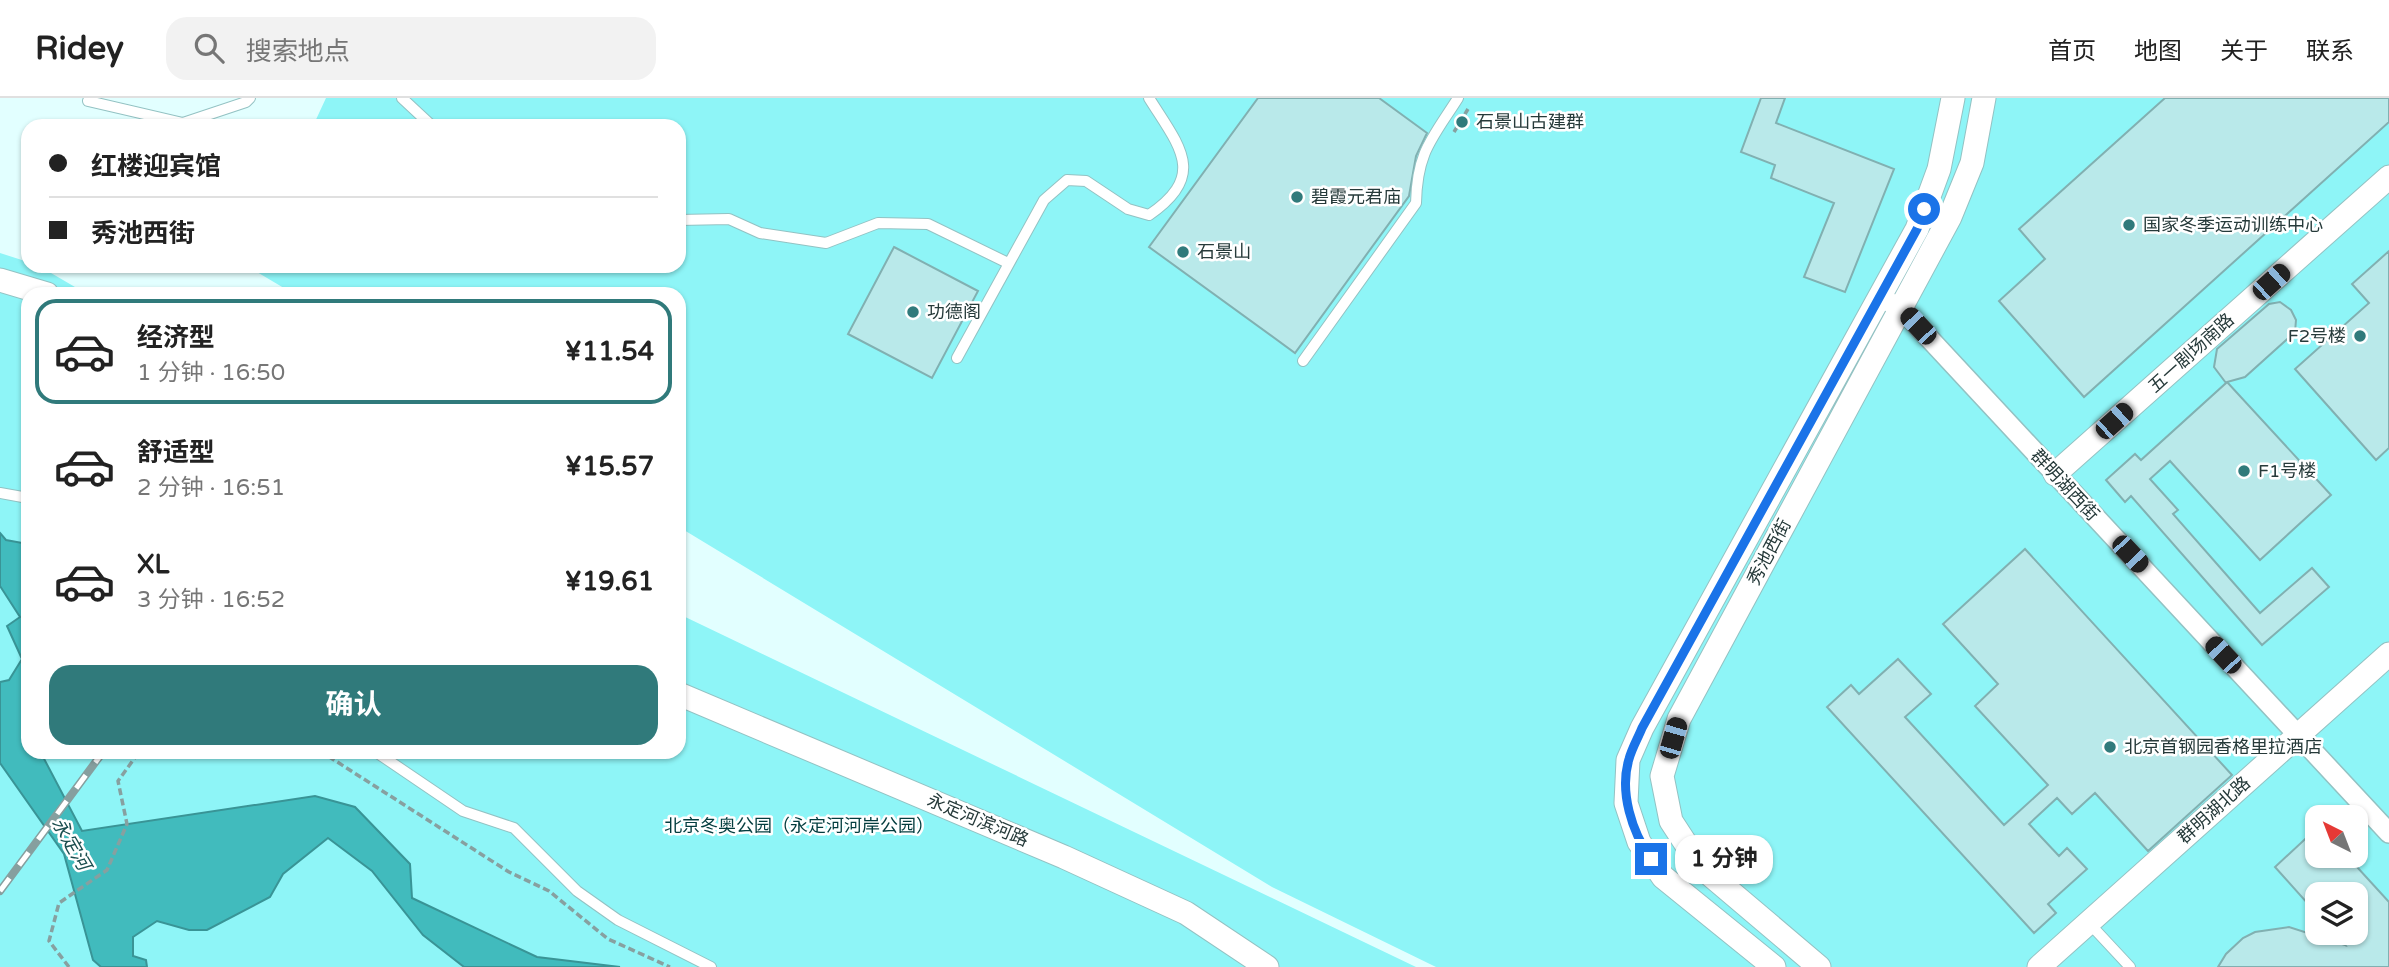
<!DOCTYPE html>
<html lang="zh">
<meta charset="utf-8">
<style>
:root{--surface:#fff;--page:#f2f2f2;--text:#222;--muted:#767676;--line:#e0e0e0;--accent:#307a7b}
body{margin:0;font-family:"Varela Round","Noto Sans SC",sans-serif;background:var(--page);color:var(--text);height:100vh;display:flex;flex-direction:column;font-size:26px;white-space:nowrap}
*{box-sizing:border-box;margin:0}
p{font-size:23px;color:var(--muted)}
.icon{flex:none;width:38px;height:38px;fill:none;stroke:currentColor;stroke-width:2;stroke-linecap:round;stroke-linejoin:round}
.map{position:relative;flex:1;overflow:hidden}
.panel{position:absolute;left:21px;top:189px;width:665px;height:472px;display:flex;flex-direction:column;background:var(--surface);border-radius:21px;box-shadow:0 2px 5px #0004}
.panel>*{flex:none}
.banner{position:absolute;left:21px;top:21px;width:665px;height:154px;border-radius:21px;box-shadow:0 2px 5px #0004;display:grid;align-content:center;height:154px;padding:0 28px;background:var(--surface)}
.needle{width:46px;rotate:318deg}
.controls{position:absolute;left:2305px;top:707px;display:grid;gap:14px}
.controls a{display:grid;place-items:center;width:63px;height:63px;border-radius:14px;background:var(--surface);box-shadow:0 2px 5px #0004;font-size:35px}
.end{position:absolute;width:32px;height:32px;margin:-16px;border:9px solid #1a73e8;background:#fff;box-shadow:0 0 0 4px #fff}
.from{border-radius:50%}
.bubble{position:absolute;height:49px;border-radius:21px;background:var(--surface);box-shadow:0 2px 5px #0004;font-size:23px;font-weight:700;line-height:49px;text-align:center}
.car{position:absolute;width:21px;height:42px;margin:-21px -10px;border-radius:9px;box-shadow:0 0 5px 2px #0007;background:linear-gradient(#222 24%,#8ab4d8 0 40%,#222 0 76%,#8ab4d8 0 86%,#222 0)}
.banner b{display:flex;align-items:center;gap:24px;height:66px;font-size:26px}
.banner b+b{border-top:2px solid var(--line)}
.banner i{width:18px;height:18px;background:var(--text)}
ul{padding:12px 0 0;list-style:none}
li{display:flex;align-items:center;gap:21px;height:105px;margin:0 14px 10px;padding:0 14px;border:4px solid transparent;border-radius:21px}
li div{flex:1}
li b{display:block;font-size:26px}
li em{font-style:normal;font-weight:700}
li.selected{border-color:var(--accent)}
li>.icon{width:63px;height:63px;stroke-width:1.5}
.button{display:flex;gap:14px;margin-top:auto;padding:14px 28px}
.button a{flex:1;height:80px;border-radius:21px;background:var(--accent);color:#fff;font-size:28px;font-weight:700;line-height:80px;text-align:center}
header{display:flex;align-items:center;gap:42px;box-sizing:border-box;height:98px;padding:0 35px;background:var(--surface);border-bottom:2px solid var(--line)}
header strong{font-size:33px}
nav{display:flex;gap:38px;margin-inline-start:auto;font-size:24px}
.search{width:490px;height:63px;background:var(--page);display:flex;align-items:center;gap:18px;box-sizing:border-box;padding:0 24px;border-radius:21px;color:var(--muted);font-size:26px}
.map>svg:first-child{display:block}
.green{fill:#8ef5f7;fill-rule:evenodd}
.water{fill:#41bbbd;stroke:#399496;stroke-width:2}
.building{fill:#b9e9ea;stroke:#81b0b1;stroke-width:2}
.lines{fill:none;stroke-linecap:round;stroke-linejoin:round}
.service-casing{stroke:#93c2c3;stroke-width:12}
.minor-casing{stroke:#93c2c3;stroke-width:22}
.tertiary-casing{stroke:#93c2c3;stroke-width:25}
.path{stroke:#87a0a0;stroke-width:3.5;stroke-dasharray:7 3.5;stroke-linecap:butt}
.service{stroke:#fff;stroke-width:10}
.minor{stroke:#fff;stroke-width:19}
.tertiary{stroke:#fff;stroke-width:23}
.rail-casing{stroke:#869f9f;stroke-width:8}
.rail{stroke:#fff;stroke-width:5;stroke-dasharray:16;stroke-linecap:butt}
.route{stroke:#1a73e8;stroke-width:9}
.poi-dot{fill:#307a7b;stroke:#fff;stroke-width:2.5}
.labels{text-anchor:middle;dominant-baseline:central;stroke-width:5;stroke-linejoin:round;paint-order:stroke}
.poi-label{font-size:18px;fill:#263a3a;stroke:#fff;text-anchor:start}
.street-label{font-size:18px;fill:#263a3a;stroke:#fff}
.park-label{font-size:18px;fill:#023c3e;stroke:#fff}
.water-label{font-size:19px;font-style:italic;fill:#1a4e4f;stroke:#fff}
</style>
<header>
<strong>Ridey</strong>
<div class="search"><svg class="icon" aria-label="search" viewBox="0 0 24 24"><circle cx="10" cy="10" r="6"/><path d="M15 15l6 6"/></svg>搜索地点</div>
<nav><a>首页</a><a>地图</a><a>关于</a><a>联系</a></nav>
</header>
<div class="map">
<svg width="2389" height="869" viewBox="0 0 2389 869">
<rect width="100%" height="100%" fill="#e2ffff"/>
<path class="green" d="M 326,0 L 2389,0 L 2389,869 L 1436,869 L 1272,789 L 679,429 L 679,196 L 294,196 L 247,168 L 679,168 L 679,28 L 313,28 ZM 2317,719 L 2356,719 L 2356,758 L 2317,758 ZM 2317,796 L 2356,796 L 2356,835 L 2317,835 Z
M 0,155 L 28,164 L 28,168 L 39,168 L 87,196 L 28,196 L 28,654 L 679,654 L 679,516 L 1416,869 L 0,869 Z"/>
<path class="water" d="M 0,435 L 6,442 L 28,446 L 28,654 L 41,655 L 82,733 L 315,698 L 355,709 L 410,766 L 412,800 L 537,859 L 620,869 L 464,869 L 423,837 L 372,773 L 328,740 L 283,776 L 270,799 L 207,832 L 189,832 L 157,823 L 133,839 L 133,858 L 146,862 L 147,869 L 101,869 L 93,862 L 64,756 L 0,665 L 0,584 L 9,582 L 22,561 L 7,528 L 20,519 L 0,488 Z"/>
<path class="building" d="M 1258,0 L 1379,0 L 1427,35 L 1416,58 L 1409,98 L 1295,255 L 1149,149 Z
M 1761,0 L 1785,0 L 1776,25 L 1894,71 L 1845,194 L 1804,179 L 1834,105 L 1771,80 L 1775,67 L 1741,54 Z
M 2165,0 L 2389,0 L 2389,24 L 2084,299 L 1999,203 L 2045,161 L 2019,131 Z
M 894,149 L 978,193 L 932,280 L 848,236 Z
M 2389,153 L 2389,350 L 2376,362 L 2295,271 L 2369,205 L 2352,186 Z
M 2280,204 L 2291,212 L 2296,222 L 2295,234 L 2245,279 L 2227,284 L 2331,397 L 2260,462 L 2170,363 L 2150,381 L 2178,412 L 2173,416 L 2260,515 L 2312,470 L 2329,489 L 2262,547 L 2131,398 L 2125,404 L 2106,382 L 2135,356 L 2141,362 L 2226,285 L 2214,269 L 2217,251 L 2269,206 Z
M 2025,451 L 2232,677 L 2148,753 L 2095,695 L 2072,716 L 2057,700 L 2029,726 L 2059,758 L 2067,750 L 2087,771 L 2048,806 L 2056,815 L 2034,835 L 1827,609 L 1851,587 L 1859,596 L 1898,561 L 1931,596 L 1905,619 L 2004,727 L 2048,687 L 1975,608 L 1998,586 L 1943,526 Z
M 2317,730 L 2317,758 L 2347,758 L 2389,804 L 2389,869 L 2218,869 L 2226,856 L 2243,840 L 2255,834 L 2289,829 L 2345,847 L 2335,835 L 2356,835 L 2356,796 L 2317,796 L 2317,816 L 2275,769 Z"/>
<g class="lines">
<g class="service-casing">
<path id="service" d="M 402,0 L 432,28
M 88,3 L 183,25 L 246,4 L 250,0
M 679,122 L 729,121 L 760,135 L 826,145 L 878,125 L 928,126 L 1008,165
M 957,260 L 1044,102 L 1067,82 L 1086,83 L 1128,111 L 1149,117 C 1208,77 1179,48 1149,0
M 1303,263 L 1416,105 C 1417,54 1432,41 1458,0
M 0,395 L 28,400
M 376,654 L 463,713 L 514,730 L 577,793 L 618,822 L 711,869
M 2089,825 L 2130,869"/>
</g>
<g class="minor-casing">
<path id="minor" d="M 1889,204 L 1901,210 L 2389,735"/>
</g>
<g class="tertiary-casing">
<path id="tertiary" d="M 0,182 L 47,196
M 2055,376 L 2389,79
M 679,596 L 1064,759 L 1186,815 L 1267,869
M 1774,869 L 1663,779 L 1639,744 L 1626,705 L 1628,662 L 1642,630 L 1917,131 L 1939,71 L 1953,0
M 1819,869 L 1701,769 L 1671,723 L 1662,678 L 1679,621 L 1950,119 L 1972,65 L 1984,0
M 2039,869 L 2389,556"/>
</g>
<path class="path" d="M 1454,34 L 1468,11
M 319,654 L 331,660 L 509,774 L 549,793 L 608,841 L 670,869
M 69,869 L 49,843 L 59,805 L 107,772 L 127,726 L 118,683 L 139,654"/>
<use href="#service" class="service"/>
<use href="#minor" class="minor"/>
<use href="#tertiary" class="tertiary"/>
<g class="rail-casing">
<path id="rail" d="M 0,793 L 103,654"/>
</g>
<use href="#rail" class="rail"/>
</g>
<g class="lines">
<path class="route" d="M 1651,761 C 1632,734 1619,694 1629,661 C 1632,650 1638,640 1642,630 L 1917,131 L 1924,111"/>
</g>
<g class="poi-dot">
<circle cx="1462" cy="24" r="7"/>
<circle cx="1297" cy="99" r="7"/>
<circle cx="2129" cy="127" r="7"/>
<circle cx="1183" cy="154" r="7"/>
<circle cx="913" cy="214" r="7"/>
<circle cx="2360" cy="238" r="7"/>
<circle cx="2244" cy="373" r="7"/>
<circle cx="2110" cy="649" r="7"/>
</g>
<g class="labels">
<g class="poi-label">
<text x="1476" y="24">石景山古建群</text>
<text x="1311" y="99">碧霞元君庙</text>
<text x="2143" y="127">国家冬季运动训练中心</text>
<text x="1197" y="154">石景山</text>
<text x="927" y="214">功德阁</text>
<text x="2346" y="238" text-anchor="end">F2号楼</text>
<text x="2258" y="373">F1号楼</text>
<text x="2124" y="649">北京首钢园香格里拉酒店</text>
</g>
<g class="street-label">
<text transform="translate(2191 255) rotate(-42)">五一剧场南路</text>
<text transform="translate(2065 387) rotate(47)">群明湖西街</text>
<text transform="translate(1769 454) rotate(-62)">秀池西街</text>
<text transform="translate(2214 712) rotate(-42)">群明湖北路</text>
<text transform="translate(978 722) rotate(23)">永定河滨河路</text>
</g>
<g class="park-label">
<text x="799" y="728">北京冬奥公园（永定河河岸公园）</text>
</g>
<g class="water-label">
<text transform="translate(71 746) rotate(60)">永定河</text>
</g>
</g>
</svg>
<div class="controls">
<a><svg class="needle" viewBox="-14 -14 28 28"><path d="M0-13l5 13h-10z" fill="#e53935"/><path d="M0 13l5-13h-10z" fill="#767676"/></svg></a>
<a><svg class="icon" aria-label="layers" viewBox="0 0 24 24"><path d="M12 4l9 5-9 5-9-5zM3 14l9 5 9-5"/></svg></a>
</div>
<i class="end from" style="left:1924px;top:111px"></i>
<i class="end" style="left:1651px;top:761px"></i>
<div class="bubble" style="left:1675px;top:737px;width:98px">1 分钟</div>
<i class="car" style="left:2271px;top:184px;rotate:48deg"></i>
<i class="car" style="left:1918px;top:228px;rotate:317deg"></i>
<i class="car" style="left:2114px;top:323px;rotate:48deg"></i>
<i class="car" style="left:2130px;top:456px;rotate:137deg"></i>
<i class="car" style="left:2223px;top:557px;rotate:317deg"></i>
<i class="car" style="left:1673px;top:640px;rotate:16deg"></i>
<div class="banner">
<b><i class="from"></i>红楼迎宾馆</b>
<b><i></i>秀池西街</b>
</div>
<section class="panel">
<ul>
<li class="selected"><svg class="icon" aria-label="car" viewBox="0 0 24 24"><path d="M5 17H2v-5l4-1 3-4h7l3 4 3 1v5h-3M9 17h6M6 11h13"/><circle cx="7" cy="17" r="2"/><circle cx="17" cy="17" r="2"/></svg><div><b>经济型</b><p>1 分钟 · 16:50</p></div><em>¥11.54</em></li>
<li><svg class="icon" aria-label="car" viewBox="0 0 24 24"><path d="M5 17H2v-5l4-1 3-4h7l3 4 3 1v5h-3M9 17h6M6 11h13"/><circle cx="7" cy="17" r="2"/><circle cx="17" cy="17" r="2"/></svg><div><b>舒适型</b><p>2 分钟 · 16:51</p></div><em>¥15.57</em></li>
<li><svg class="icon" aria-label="car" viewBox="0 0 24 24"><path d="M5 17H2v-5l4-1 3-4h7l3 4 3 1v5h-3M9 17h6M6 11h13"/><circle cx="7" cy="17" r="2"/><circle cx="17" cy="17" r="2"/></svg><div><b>XL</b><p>3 分钟 · 16:52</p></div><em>¥19.61</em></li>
</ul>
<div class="button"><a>确认</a></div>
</section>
</div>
